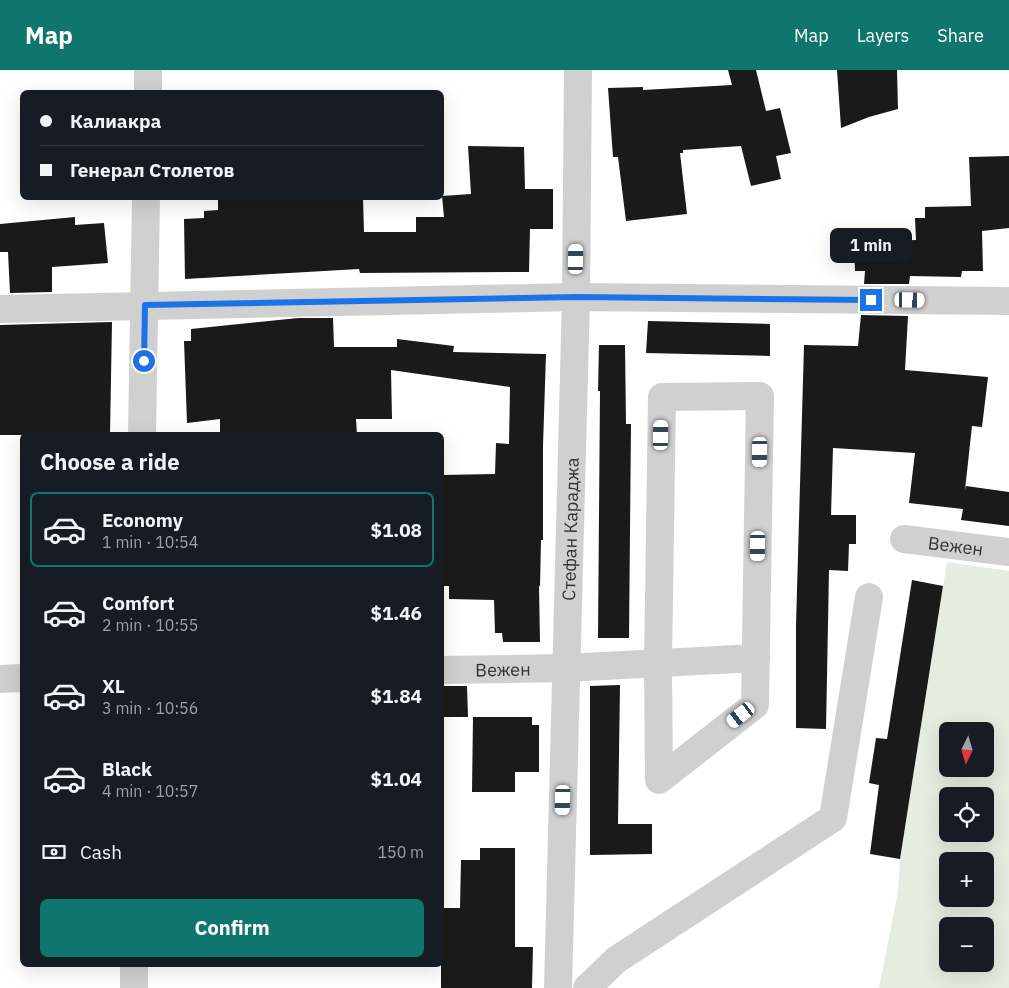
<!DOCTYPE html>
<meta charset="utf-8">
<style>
:root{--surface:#171b24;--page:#242831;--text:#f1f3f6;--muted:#9ea1a6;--line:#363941;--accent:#0f766e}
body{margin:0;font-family:"IBM Plex Sans",sans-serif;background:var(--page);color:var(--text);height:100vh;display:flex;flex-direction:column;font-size:19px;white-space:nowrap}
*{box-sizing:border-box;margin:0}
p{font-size:16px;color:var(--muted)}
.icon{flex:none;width:28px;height:28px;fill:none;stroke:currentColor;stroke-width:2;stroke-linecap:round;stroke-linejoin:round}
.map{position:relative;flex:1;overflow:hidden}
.sheet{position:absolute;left:20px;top:362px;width:424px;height:535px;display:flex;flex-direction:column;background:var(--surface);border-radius:8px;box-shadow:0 5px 20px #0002}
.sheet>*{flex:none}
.hud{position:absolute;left:20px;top:20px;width:424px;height:110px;border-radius:8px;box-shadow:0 5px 20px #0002;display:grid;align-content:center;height:110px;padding:0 20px;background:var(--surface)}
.needle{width:32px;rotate:185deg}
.controls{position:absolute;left:939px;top:652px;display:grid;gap:10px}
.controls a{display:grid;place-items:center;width:55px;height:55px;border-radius:8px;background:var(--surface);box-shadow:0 5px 20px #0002;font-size:25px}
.end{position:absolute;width:22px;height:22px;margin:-11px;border:6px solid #1a73e8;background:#fff;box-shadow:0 0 0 2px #fff}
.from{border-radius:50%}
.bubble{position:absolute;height:35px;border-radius:8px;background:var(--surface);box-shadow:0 5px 20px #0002;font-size:16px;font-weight:700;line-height:35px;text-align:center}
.car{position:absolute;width:15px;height:30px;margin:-15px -8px;border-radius:6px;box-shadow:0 0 4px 1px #0007;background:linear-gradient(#fff 24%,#345 0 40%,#fff 0 76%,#345 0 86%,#fff 0)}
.hud b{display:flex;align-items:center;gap:18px;height:48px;font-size:19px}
.hud b+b{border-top:1px solid var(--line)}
.hud i{width:12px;height:12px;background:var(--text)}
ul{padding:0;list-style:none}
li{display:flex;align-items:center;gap:15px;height:75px;margin:0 10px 8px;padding:0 10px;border:2px solid transparent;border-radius:8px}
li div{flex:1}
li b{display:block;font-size:19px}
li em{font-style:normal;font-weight:700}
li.selected{border-color:var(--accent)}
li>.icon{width:45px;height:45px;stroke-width:1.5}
h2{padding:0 20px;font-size:22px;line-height:60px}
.pay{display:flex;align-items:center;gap:12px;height:55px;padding:0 20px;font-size:19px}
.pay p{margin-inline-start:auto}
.primary-button{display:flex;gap:10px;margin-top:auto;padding:10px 20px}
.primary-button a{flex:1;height:58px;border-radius:8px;background:var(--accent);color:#fff;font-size:20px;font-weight:700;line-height:58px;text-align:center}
header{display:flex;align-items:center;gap:30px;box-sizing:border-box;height:70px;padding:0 25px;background:var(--accent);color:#fff}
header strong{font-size:24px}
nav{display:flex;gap:28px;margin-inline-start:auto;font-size:18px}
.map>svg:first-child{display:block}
.green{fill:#e6ecdf;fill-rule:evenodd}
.building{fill:#1a1a1a}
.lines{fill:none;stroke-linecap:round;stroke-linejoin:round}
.minor{stroke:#d0d0d0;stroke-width:28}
.route{stroke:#1a73e8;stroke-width:6}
.labels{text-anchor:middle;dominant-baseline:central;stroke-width:5;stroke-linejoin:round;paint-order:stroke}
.street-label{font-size:18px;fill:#333;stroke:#fff}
</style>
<header>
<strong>Map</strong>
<nav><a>Map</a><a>Layers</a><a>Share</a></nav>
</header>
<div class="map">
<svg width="1009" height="918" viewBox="0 0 1009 918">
<rect width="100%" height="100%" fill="#fff"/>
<path class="green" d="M 947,492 L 1009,501 L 1009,918 L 879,918 L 898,821 L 900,789 ZM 948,661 L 985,661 L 985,699 L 948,699 ZM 948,726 L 985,726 L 985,764 L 948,764 ZM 948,791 L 985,791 L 985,829 L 948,829 ZM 948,856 L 985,856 L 985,894 L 948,894 Z"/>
<path class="building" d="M 728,0 L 756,0 L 766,41 L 780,38 L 791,83 L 776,86 L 781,109 L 751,116 L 741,76 L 683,80 L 683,83 L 680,83 L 687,144 L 626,151 L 618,87 L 613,87 L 608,18 L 643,17 L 643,20 L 732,15 Z
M 837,0 L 897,0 L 898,39 L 869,47 L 841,58 Z
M 468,76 L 524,77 L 525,119 L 553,119 L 553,159 L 530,159 L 529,202 L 360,203 L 359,199 L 185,209 L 184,149 L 204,148 L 204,141 L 218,140 L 218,128 L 363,128 L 364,162 L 416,162 L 416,147 L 444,147 L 442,126 L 471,124 Z
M 1009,86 L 1009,158 L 982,161 L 983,201 L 962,201 L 961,207 L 910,206 L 909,214 L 864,214 L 865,201 L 855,201 L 854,172 L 916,170 L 915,148 L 925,148 L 925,137 L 971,136 L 969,87 Z
M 75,147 L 75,155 L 104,153 L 108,193 L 52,197 L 52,222 L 10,223 L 8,182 L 0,182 L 0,154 Z
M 861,245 L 908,246 L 905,300 L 988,307 L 982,357 L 972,356 L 965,420 L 966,416 L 1009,422 L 1009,456 L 961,450 L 963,439 L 909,433 L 915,383 L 833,378 L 831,445 L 856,445 L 856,474 L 849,474 L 848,501 L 829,500 L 826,659 L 796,658 L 796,555 L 804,275 L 858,276 Z
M 298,248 L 333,248 L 334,277 L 397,277 L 397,269 L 454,276 L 453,282 L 546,284 L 543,376 L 543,470 L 541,470 L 540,516 L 539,516 L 540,572 L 503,572 L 502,563 L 495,563 L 494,530 L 449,529 L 449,516 L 441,516 L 441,405 L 495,404 L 496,373 L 509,374 L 510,317 L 391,300 L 392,349 L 356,349 L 357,365 L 220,365 L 220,349 L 187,353 L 184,271 L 191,271 L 191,259 Z
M 648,251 L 770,254 L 770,286 L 646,283 Z
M 112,252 L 110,365 L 0,365 L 0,255 Z
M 599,275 L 625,275 L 626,354 L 631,354 L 629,568 L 598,568 L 600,321 L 598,321 Z
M 912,510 L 943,516 L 900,789 L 870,784 L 879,715 L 869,713 L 876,668 L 887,669 Z
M 620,615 L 618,754 L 652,754 L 652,784 L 590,785 L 590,616 Z
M 441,616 L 467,616 L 468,647 L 441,647 Z
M 473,647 L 532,647 L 532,655 L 539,655 L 539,702 L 515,702 L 515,722 L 472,722 Z
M 480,778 L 515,778 L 515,877 L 533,877 L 532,918 L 441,918 L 441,838 L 460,838 L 461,790 L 480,790 Z"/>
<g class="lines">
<g class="minor">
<path d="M 148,22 L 148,0"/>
<path d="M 0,239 L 576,227 L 1009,231"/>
<path d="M 760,326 L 755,635 L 659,710 L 658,593 L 662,327 Z"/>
<path d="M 142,365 L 146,128"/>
<path id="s1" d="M 904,469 L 1009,482"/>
<path id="s2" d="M 441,600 L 566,598 L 756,588"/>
<path d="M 0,609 L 22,608"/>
<path d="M 134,918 L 134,895"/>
<path id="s3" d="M 558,918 L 576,227 L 578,0"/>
<path d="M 587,918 L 616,890 L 833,748 L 869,527"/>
</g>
</g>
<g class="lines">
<path class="route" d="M 144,291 L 145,235 L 576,227 L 871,230"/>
</g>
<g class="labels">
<g class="street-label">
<text stroke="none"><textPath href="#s3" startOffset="459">Стефан Караджа</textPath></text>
<text stroke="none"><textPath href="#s1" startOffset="52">Вежен</textPath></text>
<text stroke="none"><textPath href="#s2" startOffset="62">Вежен</textPath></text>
</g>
</g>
</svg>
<div class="controls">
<a><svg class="needle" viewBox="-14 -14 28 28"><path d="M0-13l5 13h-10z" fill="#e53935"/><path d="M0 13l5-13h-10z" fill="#9ea1a6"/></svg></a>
<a><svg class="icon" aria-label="locate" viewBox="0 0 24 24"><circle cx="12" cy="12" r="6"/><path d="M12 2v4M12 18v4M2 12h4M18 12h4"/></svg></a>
<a>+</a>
<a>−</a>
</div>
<i class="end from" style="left:144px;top:291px"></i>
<i class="end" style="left:871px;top:230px"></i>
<div class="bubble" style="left:830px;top:158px;width:82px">1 min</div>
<i class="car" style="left:576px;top:189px;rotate:1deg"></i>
<i class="car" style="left:910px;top:230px;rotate:91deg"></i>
<i class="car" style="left:661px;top:365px;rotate:1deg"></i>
<i class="car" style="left:760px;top:382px;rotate:181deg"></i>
<i class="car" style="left:758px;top:476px;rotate:181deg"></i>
<i class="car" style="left:741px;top:645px;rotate:232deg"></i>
<i class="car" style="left:563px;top:730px;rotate:182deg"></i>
<div class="hud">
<b><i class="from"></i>Калиакра</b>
<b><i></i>Генерал Столетов</b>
</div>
<section class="sheet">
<h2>Choose a ride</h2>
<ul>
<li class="selected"><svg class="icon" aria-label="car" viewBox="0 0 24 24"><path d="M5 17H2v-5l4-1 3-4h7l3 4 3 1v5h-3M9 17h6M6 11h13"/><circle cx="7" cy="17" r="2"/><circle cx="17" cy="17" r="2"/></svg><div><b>Economy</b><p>1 min · 10:54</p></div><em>$1.08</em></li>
<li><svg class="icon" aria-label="car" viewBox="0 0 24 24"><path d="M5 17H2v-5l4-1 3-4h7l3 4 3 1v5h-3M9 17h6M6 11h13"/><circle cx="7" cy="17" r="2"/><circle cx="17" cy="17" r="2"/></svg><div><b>Comfort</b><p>2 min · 10:55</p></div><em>$1.46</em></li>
<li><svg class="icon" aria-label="car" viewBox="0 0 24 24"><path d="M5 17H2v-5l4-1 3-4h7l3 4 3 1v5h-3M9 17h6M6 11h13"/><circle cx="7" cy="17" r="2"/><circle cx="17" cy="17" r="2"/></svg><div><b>XL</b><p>3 min · 10:56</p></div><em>$1.84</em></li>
<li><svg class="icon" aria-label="car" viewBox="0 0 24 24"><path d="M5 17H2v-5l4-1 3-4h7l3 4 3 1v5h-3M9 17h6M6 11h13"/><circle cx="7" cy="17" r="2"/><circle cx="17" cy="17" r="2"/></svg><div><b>Black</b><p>4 min · 10:57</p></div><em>$1.04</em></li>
</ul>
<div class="pay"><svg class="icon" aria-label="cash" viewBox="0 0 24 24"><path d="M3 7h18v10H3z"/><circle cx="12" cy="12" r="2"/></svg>Cash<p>150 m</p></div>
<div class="primary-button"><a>Confirm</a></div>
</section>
</div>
